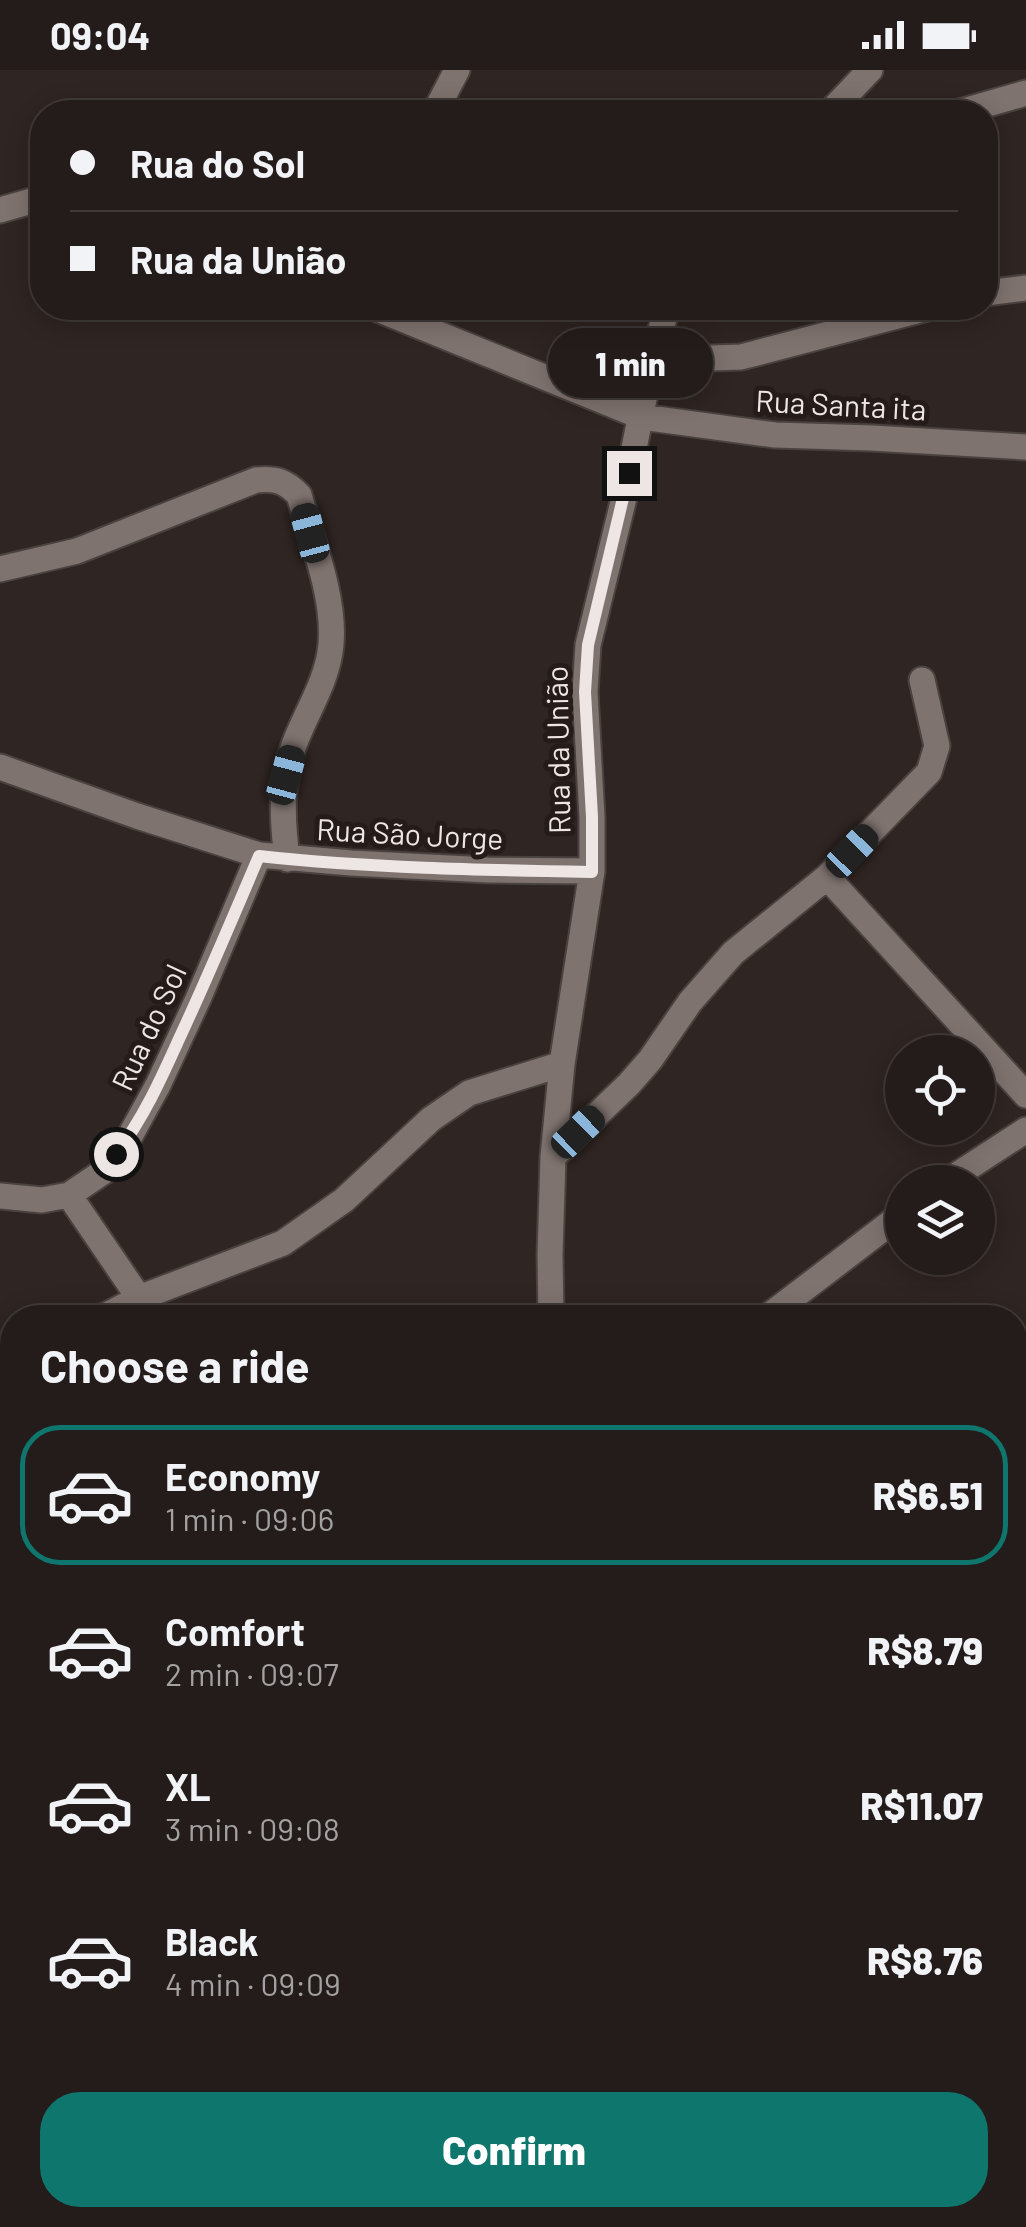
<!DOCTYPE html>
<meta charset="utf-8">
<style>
:root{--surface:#231c1a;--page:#2b2523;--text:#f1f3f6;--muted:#a3a1a2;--line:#403a39;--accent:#0f766e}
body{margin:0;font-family:Barlow,sans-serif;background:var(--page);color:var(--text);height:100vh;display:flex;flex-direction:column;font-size:38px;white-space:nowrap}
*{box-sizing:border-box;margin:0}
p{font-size:32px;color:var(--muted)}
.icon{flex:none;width:55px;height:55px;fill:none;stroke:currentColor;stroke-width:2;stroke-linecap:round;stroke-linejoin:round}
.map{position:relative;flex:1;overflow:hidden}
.details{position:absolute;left:0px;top:1235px;width:1028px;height:922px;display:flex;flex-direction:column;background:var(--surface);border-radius:40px 40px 0 0;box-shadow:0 5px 25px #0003,0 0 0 2px var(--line)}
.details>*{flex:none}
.guide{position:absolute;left:30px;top:30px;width:968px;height:220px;border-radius:40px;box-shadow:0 5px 25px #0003,0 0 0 2px var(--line);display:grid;align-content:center;height:220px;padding:0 40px;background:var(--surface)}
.fabs{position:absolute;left:885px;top:965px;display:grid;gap:20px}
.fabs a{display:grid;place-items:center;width:110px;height:110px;border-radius:50%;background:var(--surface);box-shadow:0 5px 25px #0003,0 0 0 2px var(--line);font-size:50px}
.end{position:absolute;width:45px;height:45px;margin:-22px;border:12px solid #ede6e4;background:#111;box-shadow:0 0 0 5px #111}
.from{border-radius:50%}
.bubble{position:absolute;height:70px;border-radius:35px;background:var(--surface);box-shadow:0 5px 25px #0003,0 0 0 2px var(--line);font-size:32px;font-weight:800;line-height:70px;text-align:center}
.car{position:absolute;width:30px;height:60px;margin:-30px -15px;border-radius:12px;box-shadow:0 0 8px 2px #0007;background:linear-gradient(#222 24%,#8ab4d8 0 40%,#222 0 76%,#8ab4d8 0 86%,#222 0)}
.guide b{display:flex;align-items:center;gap:35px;height:95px;font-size:38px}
.guide b+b{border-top:2px solid var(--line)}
.guide i{width:25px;height:25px;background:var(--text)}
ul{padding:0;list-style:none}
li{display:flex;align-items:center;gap:30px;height:140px;margin:0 20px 15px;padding:0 20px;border:5px solid transparent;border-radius:40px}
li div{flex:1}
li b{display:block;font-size:38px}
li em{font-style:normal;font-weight:800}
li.current{border-color:var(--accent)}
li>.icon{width:90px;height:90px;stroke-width:1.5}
h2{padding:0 40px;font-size:45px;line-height:120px}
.cta{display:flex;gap:20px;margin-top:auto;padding:20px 40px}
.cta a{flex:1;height:115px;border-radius:40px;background:var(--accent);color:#fff;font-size:40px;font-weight:800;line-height:115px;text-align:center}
.status{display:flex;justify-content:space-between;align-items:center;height:70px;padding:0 50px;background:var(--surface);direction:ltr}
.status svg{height:28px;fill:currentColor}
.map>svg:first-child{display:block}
.built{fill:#3c2c26}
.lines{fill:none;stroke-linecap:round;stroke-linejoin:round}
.street-casing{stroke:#4a423f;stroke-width:29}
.street{stroke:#7f736f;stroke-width:25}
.route{stroke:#ede6e4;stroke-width:12}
.labels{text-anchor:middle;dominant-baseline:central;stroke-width:10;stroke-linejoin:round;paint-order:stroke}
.street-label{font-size:30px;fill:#ede6e4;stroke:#251c19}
</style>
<div class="status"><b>09:04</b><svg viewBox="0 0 49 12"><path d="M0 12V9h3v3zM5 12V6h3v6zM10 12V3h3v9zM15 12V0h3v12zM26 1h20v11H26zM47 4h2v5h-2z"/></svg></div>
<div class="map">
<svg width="1026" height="2157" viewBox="0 0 1026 2157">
<rect width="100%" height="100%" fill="#2f2522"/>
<path class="built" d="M 12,1772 L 12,2043 L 0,2044 L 0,1774 Z"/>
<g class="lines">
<g class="street-casing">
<path id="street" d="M 435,42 L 457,0
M 830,42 L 870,0
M 960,42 L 1026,23
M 0,140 L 42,128
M 985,223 L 1026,218
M 375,238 L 642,347 L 775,365 L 872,368 L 1026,377
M 652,290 L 741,287 L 928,238
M 0,499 L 77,481 L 256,410 C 276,408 285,411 299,425 C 312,471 335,526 331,574 C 328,611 306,642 294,675 C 280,715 282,748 287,789
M 0,697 L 137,746 L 259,785 L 351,793 L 488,800 L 592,801
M 827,807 L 929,702 L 937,676 L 922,610
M 553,1087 L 629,1014 L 650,990 L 690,932 L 733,883 L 827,807 L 1026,1025
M 946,1112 L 1026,1060
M 69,1125 L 139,1228
M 0,1126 L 42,1130 L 69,1125 L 103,1102 L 130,1066 L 158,1015 L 198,929 L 259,785
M 101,1248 L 139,1228 L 283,1173 L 344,1130 L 431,1049 L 469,1023 L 562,994
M 551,1248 L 550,1185 L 553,1087 L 562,994 L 592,801 L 592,747 L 585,622 L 588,575 L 623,432 L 652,290 L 667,238
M 766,1248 L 902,1144
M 0,1299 L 12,1293
M 1015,1495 L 1026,1492
M 0,1569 L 12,1572
M 1015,1679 L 1026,1677
M 1015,1868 L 1026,1870
M 1015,2058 L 1026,2068
M 181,2157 L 184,2145
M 850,2157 L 855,2145"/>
</g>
<use href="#street" class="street"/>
</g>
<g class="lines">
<path class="route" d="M 116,1084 C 143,1049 161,1009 179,969 C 207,909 233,847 259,786 C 369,798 481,800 592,802 L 592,747 L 585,622 L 588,575 L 629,403"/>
</g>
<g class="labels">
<g class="street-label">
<text transform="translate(841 334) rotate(3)">Rua Santa ita</text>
<text transform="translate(557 680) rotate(-91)">Rua da União</text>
<text transform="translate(410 763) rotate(3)">Rua São Jorge</text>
<text transform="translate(148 957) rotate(-65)">Rua do Sol</text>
</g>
</g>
</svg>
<div class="fabs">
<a><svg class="icon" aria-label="locate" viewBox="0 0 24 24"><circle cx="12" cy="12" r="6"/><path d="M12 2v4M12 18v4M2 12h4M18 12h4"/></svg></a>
<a><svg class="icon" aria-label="layers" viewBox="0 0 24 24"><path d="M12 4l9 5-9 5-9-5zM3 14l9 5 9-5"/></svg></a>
</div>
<i class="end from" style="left:116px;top:1084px"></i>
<i class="end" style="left:629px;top:403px"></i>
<div class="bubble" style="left:548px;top:258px;width:165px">1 min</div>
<i class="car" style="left:310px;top:463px;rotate:345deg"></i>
<i class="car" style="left:286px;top:705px;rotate:15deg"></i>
<i class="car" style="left:852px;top:781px;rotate:44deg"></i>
<i class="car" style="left:578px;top:1062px;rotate:46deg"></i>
<div class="guide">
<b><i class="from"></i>Rua do Sol</b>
<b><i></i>Rua da União</b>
</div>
<section class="details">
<h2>Choose a ride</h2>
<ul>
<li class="current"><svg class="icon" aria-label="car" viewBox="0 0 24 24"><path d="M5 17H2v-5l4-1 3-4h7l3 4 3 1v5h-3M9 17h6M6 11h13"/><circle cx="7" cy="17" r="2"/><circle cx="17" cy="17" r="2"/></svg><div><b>Economy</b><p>1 min · 09:06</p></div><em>R$6.51</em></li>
<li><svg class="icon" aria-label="car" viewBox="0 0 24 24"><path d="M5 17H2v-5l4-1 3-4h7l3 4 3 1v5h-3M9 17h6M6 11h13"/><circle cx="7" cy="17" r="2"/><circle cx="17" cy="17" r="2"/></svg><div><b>Comfort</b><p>2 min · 09:07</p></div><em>R$8.79</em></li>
<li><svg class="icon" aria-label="car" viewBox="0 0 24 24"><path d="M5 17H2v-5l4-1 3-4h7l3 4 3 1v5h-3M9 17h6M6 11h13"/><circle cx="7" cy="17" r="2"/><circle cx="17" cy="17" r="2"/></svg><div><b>XL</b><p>3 min · 09:08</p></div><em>R$11.07</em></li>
<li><svg class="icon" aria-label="car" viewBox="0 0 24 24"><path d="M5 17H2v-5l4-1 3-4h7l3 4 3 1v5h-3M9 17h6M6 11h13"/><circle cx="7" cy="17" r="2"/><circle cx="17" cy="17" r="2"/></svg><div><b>Black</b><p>4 min · 09:09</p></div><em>R$8.76</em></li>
</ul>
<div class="cta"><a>Confirm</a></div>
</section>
</div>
